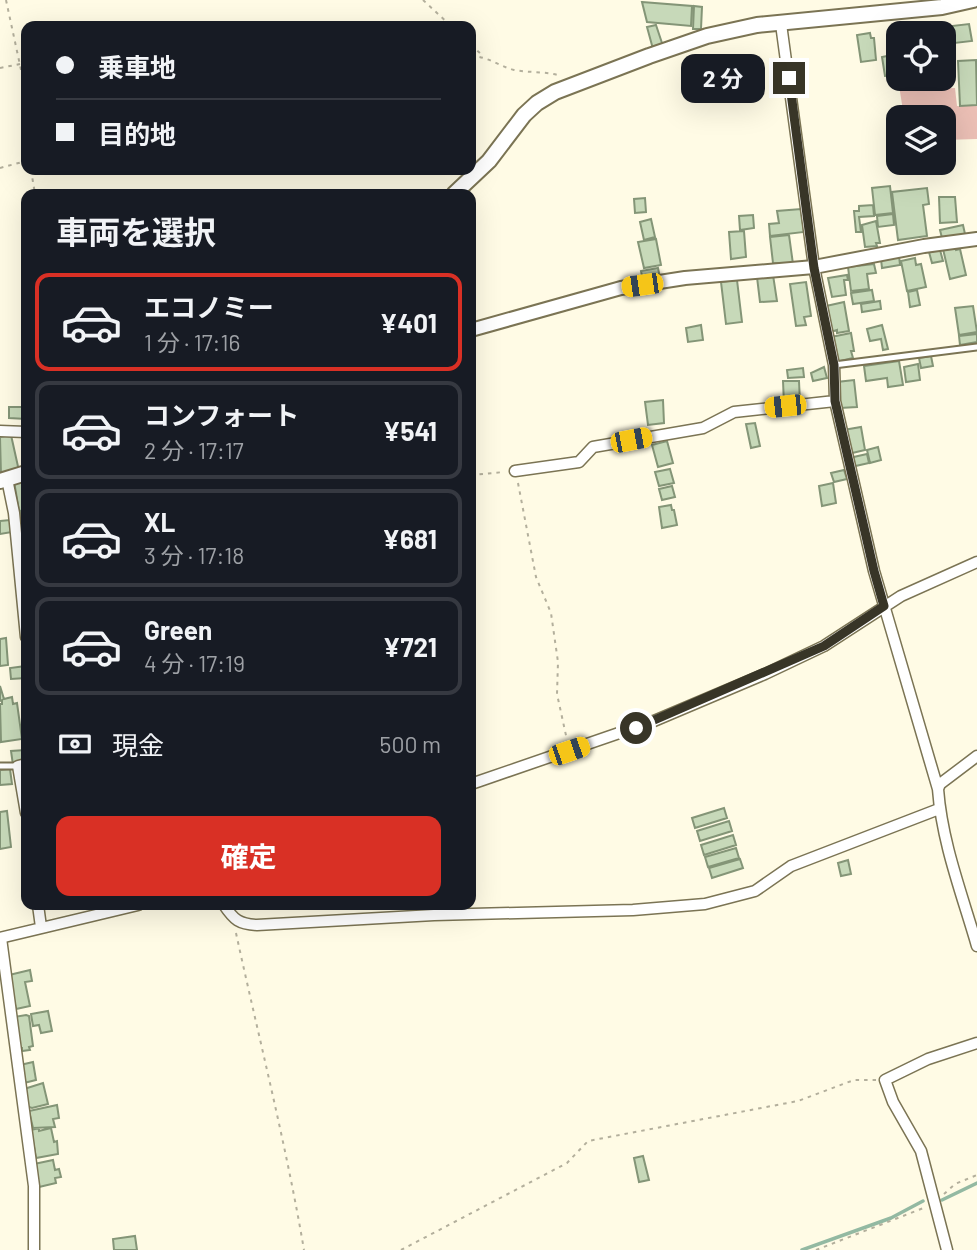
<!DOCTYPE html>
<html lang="ja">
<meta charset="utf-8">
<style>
:root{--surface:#171b24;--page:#20242c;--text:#f1f3f6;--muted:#9ea1a6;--line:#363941;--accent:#d93025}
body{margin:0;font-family:Barlow,"Noto Sans JP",sans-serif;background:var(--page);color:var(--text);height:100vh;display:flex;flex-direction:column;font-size:26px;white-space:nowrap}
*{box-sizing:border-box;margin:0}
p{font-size:23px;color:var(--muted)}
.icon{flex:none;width:38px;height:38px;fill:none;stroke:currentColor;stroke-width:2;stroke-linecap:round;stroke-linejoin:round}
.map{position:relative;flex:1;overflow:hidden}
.side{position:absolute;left:21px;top:189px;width:455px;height:721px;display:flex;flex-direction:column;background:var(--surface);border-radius:14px;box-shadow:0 7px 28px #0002}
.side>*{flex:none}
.guide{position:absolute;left:21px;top:21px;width:455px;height:154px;border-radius:14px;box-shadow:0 7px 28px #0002;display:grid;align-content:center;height:154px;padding:0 35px;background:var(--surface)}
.controls{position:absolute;left:886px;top:21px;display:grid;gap:14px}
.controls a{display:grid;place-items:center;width:70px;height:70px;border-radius:14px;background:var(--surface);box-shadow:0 7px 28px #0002;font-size:35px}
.end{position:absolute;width:32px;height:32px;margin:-16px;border:9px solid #383527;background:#fff;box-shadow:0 0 0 4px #fff}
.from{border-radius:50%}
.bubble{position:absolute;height:49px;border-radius:14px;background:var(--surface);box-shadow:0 7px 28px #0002;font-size:23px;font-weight:700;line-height:49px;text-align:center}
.car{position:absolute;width:21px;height:42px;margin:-21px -10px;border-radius:9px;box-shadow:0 0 5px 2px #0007;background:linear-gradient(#f5c518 24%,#345 0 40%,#f5c518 0 76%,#345 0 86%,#f5c518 0)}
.guide b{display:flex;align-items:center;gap:24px;height:66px;font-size:26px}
.guide b+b{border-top:2px solid var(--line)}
.guide i{width:18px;height:18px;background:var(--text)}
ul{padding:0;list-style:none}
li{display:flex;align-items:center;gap:21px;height:98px;margin:0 14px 10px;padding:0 21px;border:4px solid var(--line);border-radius:14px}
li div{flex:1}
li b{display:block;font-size:26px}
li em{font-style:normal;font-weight:700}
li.on{border-color:var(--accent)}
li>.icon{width:63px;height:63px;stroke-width:1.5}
h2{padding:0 35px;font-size:32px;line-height:84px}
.pay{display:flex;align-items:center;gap:18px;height:77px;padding:0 35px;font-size:26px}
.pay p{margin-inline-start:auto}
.action{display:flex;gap:14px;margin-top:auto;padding:14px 35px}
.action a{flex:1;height:80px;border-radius:14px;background:var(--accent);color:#fff;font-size:28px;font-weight:700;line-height:80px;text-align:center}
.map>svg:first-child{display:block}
.green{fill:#ebbfb5}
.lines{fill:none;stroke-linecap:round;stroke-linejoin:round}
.stream{stroke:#93b9a2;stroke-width:3.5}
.building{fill:#c7d9b9;stroke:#849577;stroke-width:2}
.service-casing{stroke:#7b7454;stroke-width:9}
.minor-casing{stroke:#7b7454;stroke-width:13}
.tertiary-casing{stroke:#7b7454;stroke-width:16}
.secondary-casing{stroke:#7b7454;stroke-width:18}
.path{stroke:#b3af9c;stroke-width:2;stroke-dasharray:3.5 5;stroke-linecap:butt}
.service{stroke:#fff;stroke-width:5}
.minor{stroke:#fff;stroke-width:10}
.tertiary{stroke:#fff;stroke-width:12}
.secondary{stroke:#fff;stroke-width:14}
.route{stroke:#383527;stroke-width:9}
</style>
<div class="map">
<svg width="977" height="1250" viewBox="0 0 977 1250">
<rect width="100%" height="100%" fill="#fffbe5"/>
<path class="green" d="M 898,79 L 926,79 L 928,89 L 955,88 L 957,106 L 977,106 L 977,139 L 943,140 L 943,117 L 904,117 Z"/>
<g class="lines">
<path class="stream" d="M 942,1200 L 977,1183
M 802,1250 L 891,1218 L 923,1201"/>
</g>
<path class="building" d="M 642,2 L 692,6 L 691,26 L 647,22 Z
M 694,6 L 702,7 L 701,29 L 693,29 Z
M 969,24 L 972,41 L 946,44 L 943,27 Z
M 656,25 L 663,46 L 653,49 L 647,27 Z
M 870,33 L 871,38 L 874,38 L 876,60 L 861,62 L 857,35 Z
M 892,55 L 895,75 L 885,76 L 882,57 Z
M 976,60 L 977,105 L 960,106 L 958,61 Z
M 890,186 L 893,213 L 875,215 L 872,188 Z
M 927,188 L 929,204 L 923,205 L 927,236 L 898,240 L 892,192 Z
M 939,197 L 955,197 L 957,222 L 940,223 Z
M 645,198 L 646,212 L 635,213 L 634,199 Z
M 873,205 L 874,216 L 859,217 L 861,232 L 856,232 L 854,211 L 859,211 L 859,206 Z
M 801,209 L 804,232 L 770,236 L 769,224 L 779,223 L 777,211 Z
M 893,214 L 894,225 L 878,227 L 877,216 Z
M 753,215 L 754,228 L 740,230 L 739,216 Z
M 651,219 L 655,237 L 644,240 L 640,222 Z
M 876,221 L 880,243 L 876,243 L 877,246 L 865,247 L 862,225 Z
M 963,225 L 965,234 L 942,238 L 940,230 Z
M 744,231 L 746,257 L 731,259 L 729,232 Z
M 789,235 L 793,264 L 773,263 L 770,237 Z
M 656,239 L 661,265 L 644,268 L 638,242 Z
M 955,246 L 956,250 L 960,249 L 966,275 L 950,279 L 943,249 Z
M 940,250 L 943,261 L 932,263 L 929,252 Z
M 899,256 L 900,265 L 882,268 L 881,259 Z
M 915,258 L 916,265 L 921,264 L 926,287 L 907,291 L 901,261 Z
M 874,264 L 876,273 L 867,274 L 869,289 L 851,291 L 848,267 Z
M 658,268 L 660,278 L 643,281 L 641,271 Z
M 773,275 L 777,301 L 760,302 L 757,277 Z
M 847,275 L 848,280 L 844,280 L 846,295 L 832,297 L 828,278 Z
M 737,280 L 742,322 L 726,324 L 721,282 Z
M 806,282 L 811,316 L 804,317 L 806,325 L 796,326 L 790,284 Z
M 872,290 L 874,301 L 853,304 L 851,293 Z
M 917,290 L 920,305 L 910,307 L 908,292 Z
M 880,301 L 881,309 L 862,312 L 861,304 Z
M 844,302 L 849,331 L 837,333 L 837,330 L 831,332 L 826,306 Z
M 973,306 L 977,332 L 959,335 L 955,308 Z
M 701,325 L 703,340 L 688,342 L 686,328 Z
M 882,325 L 888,349 L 883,350 L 881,339 L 870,341 L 867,329 Z
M 851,333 L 854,351 L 851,351 L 853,358 L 836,362 L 831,337 Z
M 977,334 L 977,342 L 960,345 L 959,336 Z
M 931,356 L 933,366 L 921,368 L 919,358 Z
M 899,361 L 903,385 L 888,387 L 887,378 L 866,381 L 864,366 Z
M 918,364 L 920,380 L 906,382 L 904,367 Z
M 824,367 L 827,378 L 813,381 L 811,373 Z
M 803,368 L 804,377 L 788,378 L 787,370 Z
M 854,380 L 857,407 L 840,408 L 837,382 Z
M 783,381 L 799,381 L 800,403 L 784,404 Z
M 663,400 L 664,423 L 648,425 L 645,402 Z
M 9,407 L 26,407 L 26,419 L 9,418 Z
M 755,423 L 760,446 L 751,448 L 746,424 Z
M 861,427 L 865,450 L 848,454 L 843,430 Z
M 11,435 L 19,471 L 1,475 L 0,437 Z
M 667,441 L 673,463 L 658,467 L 652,445 Z
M 878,447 L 881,460 L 870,463 L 867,450 Z
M 867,454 L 869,463 L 851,467 L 849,458 Z
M 670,469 L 674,483 L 659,486 L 655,472 Z
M 844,470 L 847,479 L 834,482 L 831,473 Z
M 26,479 L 26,510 L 19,511 L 14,481 Z
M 833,483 L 836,503 L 822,506 L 819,486 Z
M 672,486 L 675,497 L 662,500 L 659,489 Z
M 671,505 L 672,510 L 674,510 L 677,525 L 662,528 L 659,507 Z
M 26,511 L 26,547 L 23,547 L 20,512 Z
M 10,520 L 12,532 L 0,534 L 0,521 Z
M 6,638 L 8,665 L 0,666 L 0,639 Z
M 26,666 L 26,678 L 11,679 L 10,668 Z
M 0,686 L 4,699 L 12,697 L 13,704 L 17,703 L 22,739 L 1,742 L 0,704 L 2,704 L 2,700 L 0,701 Z
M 25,750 L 26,763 L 13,765 L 11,751 Z
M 10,769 L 12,784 L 0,785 L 0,770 Z
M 724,808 L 727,818 L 695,828 L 692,818 Z
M 7,811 L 11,847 L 0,849 L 0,812 Z
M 729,821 L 732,831 L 700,841 L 697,831 Z
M 733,835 L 736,845 L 704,855 L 701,845 Z
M 736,848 L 739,858 L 708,867 L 705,857 Z
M 740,859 L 743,868 L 712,878 L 709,868 Z
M 848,860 L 851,874 L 841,876 L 838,863 Z
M 30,970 L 32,981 L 25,982 L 30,1006 L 16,1009 L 9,975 Z
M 48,1011 L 52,1031 L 41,1033 L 39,1025 L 33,1026 L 31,1014 Z
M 26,1015 L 29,1016 L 33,1046 L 29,1047 L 30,1050 L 22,1051 L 22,1048 L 19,1048 L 14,1017 Z
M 33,1062 L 36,1080 L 24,1083 L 20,1065 Z
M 43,1083 L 48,1104 L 32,1108 L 26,1106 L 24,1089 Z
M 57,1105 L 59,1118 L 53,1119 L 55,1127 L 33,1128 L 29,1111 Z
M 39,1128 L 39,1131 L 51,1128 L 54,1142 L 57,1141 L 58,1154 L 36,1158 L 31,1130 Z
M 643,1156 L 649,1180 L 639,1182 L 634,1158 Z
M 53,1160 L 55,1170 L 59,1169 L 61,1177 L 55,1178 L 56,1183 L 39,1187 L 34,1164 Z
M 135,1236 L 137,1250 L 114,1250 L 113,1239 Z"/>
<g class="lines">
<g class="service-casing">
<path id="service" d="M 834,365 L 977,347
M 0,766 L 18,766"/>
</g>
<g class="minor-casing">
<path id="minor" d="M 781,24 L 814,267 L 834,365 L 835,401 L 874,571 L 938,789 C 942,843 962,894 977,946
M 0,431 L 26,432
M 515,471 L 579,462 L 593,447 L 703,428 L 734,412 L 835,401
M 7,479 L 14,513 L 26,637
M 26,764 L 18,766 L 26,813
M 471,784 L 654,721 L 765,674 L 824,646 L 901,596 L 977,562
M 938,789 L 940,784 L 977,756
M 38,905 L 41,927
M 224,905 C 234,920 239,924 257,925 L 434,915 L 633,910 L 705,904 L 755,891 L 791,866 L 939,809
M 0,938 L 138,905
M 1,938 L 34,1186 L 34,1250
M 947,1250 L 921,1151 L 893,1102 L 885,1080 L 928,1059 L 977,1043"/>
</g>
<g class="tertiary-casing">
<path id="tertiary" d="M 471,330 L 621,288 L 685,278 L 814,267 L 924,246 L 977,239"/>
</g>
<g class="secondary-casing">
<path id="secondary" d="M 454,194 L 489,161 L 524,115 L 537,103 L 555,92 L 649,56 L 707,36 L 757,25 L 942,7 L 973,0
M 0,481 L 26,473"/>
</g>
<path class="path" d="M 6,0 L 26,93
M 423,0 L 451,26
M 471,45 L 481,54
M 471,56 C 487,56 499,66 514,70 C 530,73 546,71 561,76
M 0,68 L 20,64
M 0,168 L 26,161
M 31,170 L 35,194
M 471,475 L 504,472
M 518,483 L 536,577 L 551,613 L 558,662 L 557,694 L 567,740
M 236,933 C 259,1039 286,1144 304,1250
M 944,1194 L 955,1184 L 977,1175
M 401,1250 L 567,1163 L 588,1141 L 798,1101 L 854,1080 L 876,1080
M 816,1250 L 926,1207"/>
<use href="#service" class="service"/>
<use href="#minor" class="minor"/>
<use href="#tertiary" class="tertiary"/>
<use href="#secondary" class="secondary"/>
</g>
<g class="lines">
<path class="route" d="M 636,728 L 824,646 L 884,606 L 874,571 L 835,401 L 834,365 L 814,268 L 789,78"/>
</g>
</svg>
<div class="controls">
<a><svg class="icon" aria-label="locate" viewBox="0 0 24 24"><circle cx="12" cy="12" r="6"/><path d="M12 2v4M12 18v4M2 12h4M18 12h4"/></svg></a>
<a><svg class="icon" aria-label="layers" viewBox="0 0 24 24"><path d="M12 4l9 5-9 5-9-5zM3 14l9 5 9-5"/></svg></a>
</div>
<i class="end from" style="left:636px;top:728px"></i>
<i class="end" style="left:789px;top:78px"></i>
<div class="bubble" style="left:681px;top:54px;width:84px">2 分</div>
<i class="car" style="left:642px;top:285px;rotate:262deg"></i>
<i class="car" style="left:785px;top:406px;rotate:264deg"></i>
<i class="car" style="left:631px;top:440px;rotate:79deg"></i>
<i class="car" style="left:569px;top:751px;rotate:71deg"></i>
<div class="guide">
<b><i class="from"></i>乗車地</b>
<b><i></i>目的地</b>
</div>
<section class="side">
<h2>車両を選択</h2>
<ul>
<li class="on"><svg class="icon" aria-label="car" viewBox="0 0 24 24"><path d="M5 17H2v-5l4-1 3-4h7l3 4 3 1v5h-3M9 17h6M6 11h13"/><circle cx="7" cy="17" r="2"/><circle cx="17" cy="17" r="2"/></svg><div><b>エコノミー</b><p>1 分 · 17:16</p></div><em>¥401</em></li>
<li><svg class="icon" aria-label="car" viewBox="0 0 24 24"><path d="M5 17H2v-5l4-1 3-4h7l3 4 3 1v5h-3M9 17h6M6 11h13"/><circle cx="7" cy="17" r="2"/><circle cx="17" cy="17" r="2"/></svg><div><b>コンフォート</b><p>2 分 · 17:17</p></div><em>¥541</em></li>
<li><svg class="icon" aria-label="car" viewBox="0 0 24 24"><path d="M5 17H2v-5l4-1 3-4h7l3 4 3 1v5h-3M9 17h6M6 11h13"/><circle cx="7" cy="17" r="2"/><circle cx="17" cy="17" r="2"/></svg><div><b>XL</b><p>3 分 · 17:18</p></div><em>¥681</em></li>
<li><svg class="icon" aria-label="car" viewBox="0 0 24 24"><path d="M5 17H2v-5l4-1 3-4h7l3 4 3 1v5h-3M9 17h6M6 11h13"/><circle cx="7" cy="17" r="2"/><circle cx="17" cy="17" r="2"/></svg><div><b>Green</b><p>4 分 · 17:19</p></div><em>¥721</em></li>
</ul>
<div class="pay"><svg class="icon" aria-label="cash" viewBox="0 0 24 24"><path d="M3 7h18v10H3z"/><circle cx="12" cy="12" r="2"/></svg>現金<p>500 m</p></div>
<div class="action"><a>確定</a></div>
</section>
</div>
